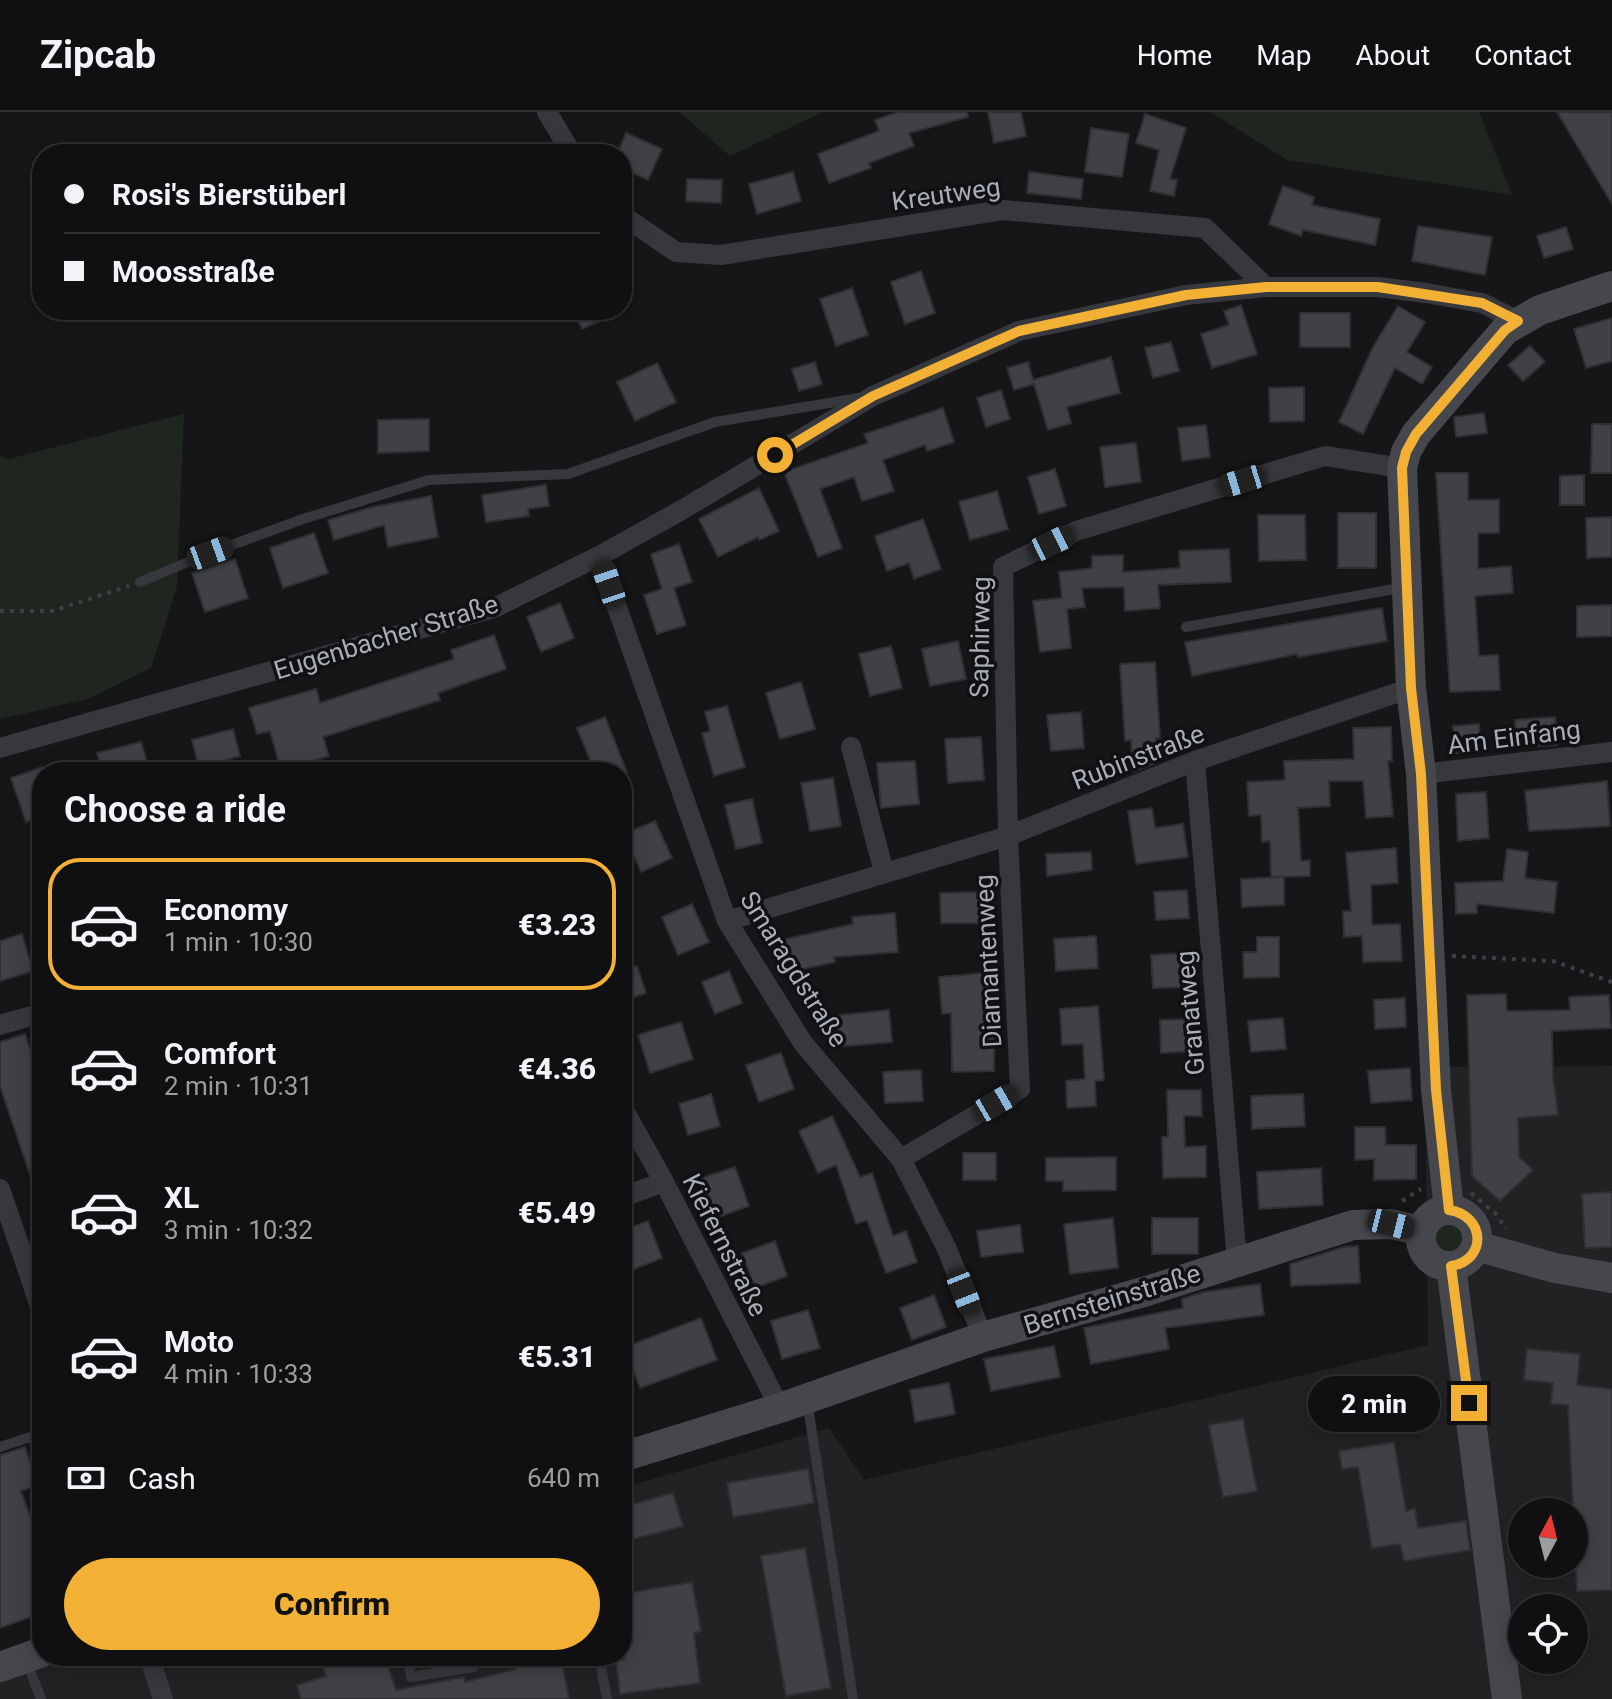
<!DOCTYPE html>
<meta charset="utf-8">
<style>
:root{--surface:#101012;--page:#1e1e20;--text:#f1f3f6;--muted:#9c9d9f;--line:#303032;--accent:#f2b134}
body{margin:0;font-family:Roboto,sans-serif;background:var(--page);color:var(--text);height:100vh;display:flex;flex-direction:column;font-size:30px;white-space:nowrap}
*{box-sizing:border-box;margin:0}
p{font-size:26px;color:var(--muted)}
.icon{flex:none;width:44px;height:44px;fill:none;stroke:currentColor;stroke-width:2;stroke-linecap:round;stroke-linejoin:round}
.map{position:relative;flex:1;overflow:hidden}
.details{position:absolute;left:32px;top:650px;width:600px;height:904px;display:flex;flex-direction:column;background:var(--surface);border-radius:32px;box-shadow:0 4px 20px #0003,0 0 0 2px var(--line)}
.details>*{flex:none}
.banner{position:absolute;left:32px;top:32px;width:600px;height:176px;border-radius:32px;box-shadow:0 4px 20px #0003,0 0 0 2px var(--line);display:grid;align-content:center;height:176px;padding:0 32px;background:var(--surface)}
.needle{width:52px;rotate:7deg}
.buttons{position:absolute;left:1508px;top:1386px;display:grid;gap:16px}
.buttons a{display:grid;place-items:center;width:80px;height:80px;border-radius:50%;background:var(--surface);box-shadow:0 4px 20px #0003,0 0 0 2px var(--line);font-size:40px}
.end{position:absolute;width:36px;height:36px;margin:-18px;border:10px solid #f2b134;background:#111;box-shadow:0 0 0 4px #111}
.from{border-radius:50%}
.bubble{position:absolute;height:56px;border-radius:28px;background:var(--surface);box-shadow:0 4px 20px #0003,0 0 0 2px var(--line);font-size:26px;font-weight:800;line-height:56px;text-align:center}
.car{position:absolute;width:24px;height:48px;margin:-24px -12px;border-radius:10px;box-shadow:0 0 6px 2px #0007;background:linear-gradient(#222 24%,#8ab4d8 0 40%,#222 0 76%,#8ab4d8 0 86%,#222 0)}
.banner b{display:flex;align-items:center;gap:28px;height:76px;font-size:30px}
.banner b+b{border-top:2px solid var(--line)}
.banner i{width:20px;height:20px;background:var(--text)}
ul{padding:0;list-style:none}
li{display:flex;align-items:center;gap:24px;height:132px;margin:0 16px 12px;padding:0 16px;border:4px solid transparent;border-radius:32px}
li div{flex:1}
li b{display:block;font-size:30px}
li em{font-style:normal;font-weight:800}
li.selected{border-color:var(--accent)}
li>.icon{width:72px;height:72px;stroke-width:1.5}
h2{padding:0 32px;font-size:36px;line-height:96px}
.pay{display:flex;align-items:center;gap:20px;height:88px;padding:0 32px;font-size:30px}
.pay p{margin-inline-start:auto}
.button{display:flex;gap:16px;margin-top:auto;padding:16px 32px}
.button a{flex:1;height:92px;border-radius:48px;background:var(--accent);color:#111;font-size:32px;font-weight:800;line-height:92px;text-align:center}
header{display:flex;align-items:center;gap:48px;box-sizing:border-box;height:112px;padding:0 40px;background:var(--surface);border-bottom:2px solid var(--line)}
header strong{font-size:38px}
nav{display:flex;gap:44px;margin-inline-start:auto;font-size:28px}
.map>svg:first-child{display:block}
.built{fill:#222225;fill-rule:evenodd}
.green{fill:#1e261f}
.building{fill:#404145;stroke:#303034;stroke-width:2}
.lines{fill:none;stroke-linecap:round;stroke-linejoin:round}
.path{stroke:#3d3f44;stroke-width:4;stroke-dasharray:4 6;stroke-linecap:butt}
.lane{stroke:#37383d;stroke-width:10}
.street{stroke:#37383d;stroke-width:20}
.secondary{stroke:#45474d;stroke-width:30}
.route{stroke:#f2b134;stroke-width:10}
.labels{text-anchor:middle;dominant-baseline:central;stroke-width:7;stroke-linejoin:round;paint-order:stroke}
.street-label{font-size:26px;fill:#a8adb8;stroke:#111113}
</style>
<header>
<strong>Zipcab</strong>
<nav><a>Home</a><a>Map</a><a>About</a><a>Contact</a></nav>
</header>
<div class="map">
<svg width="1612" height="1587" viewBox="0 0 1612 1587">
<rect width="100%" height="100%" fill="#161618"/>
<path class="built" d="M 1612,954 L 1612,1587 L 0,1587 L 0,1564 L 60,1544 L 622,1544 L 622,1376 L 829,1316 L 864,1368 L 1428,1233 L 1425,955 ZM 1522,1400 L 1574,1400 L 1574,1452 L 1522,1452 ZM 1522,1496 L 1574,1496 L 1574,1548 L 1522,1548 Z"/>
<path class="green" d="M 679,0 L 823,0 L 730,44 Z
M 1210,0 L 1479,0 L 1512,83 L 1287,48 Z
M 184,302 L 177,474 L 151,556 L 88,587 L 0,607 L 0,344 L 8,347 Z
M1431 1127a19 19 0 1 1 38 0a19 19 0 1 1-38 0Z"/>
<path class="building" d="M 898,0 L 967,0 L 968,5 L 909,21 L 914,34 L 869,51 L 871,56 L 829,71 L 818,42 L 879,19 L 875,8 Z
M 988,0 L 1021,0 L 1026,24 L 994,31 Z
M 1557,0 L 1612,0 L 1612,92 Z
M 1145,2 L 1186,16 L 1170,67 L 1177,68 L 1174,84 L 1150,79 L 1159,38 L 1136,31 Z
M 1091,16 L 1129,22 L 1122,65 L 1085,60 Z
M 626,21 L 662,37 L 648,68 L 622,56 L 622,42 L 617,42 Z
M 793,60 L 801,89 L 757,102 L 749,72 Z
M 1029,60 L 1083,67 L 1081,87 L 1027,81 Z
M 687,67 L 722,68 L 721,91 L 686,89 Z
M 1283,74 L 1314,85 L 1312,93 L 1380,107 L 1375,133 L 1303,118 L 1301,124 L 1269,112 Z
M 1418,114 L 1492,125 L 1485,163 L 1412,149 Z
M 1566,115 L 1573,137 L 1544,146 L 1537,124 Z
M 921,159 L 935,201 L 905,212 L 891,170 Z
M 852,176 L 868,223 L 836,234 L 820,187 Z
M 1241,193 L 1257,242 L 1212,256 L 1201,222 L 1229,213 L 1224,199 Z
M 1398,194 L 1425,210 L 1407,240 L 1432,255 L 1422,272 L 1395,256 L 1363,322 L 1339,310 L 1373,235 Z
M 573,198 L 625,198 L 582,217 Z
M 1300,201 L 1350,201 L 1350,235 L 1300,235 Z
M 1612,206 L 1612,249 L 1586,256 L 1574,217 Z
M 1171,230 L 1179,259 L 1153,266 L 1145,236 Z
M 1530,234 L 1545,250 L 1523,269 L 1508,253 Z
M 1111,245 L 1120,281 L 1067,295 L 1071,311 L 1048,318 L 1034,272 L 1014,278 L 1007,256 L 1028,250 L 1033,268 Z
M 815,250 L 822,272 L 799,279 L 792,257 Z
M 657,251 L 676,290 L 635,309 L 617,270 Z
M 1304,275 L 1304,309 L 1270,310 L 1269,276 Z
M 1001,278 L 1010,307 L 986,315 L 977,286 Z
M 943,296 L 954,330 L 927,339 L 925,333 L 883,348 L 894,379 L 862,389 L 854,365 L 820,377 L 842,436 L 818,445 L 784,360 L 868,331 L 864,322 Z
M 1484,301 L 1487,321 L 1456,325 L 1454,305 Z
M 429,307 L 429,339 L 378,341 L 378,308 Z
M 1592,312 L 1612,312 L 1612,361 L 1591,361 Z
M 1206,313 L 1210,345 L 1182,349 L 1178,316 Z
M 1136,331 L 1141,370 L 1105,375 L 1100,335 Z
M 1055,357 L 1066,394 L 1039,402 L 1028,365 Z
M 1436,361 L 1468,361 L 1468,388 L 1499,388 L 1499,421 L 1478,421 L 1478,457 L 1511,454 L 1513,481 L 1475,484 L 1479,544 L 1498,543 L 1500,578 L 1450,580 Z
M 1584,363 L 1584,393 L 1560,393 L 1560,364 Z
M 546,373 L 549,394 L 528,397 L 529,404 L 486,410 L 482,383 Z
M 759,376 L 779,419 L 759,428 L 758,425 L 718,445 L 699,407 Z
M 997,379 L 1008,417 L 970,428 L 959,390 Z
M 431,384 L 438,425 L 388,435 L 384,413 L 334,428 L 328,408 L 373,395 Z
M 1338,401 L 1376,401 L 1376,456 L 1338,456 Z
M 1258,403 L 1305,403 L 1306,448 L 1259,449 Z
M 1612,405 L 1612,445 L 1587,446 L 1586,406 Z
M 923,407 L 941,457 L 914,467 L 909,451 L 887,459 L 875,424 Z
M 314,421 L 328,461 L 283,476 L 270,436 Z
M 679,432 L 692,470 L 674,476 L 686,513 L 657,522 L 644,483 L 662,477 L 651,442 Z
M 1229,437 L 1231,470 L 1158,473 L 1160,496 L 1125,499 L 1124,475 L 1082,476 L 1085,495 L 1067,497 L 1071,536 L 1040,540 L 1033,489 L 1062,486 L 1059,460 L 1092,456 L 1092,444 L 1123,443 L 1123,460 L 1180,456 L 1179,439 Z
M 235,447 L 248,486 L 205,500 L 192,461 Z
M 560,491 L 574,526 L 541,540 L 527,505 Z
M 1612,493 L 1612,524 L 1577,525 L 1577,494 Z
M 1382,496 L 1387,529 L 1298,545 L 1297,542 L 1192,564 L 1185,530 Z
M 494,523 L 506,557 L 438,581 L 440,588 L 323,625 L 329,644 L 281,658 L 270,619 L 257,622 L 249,596 L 316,577 L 320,591 L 454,547 L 451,538 Z
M 958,529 L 966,567 L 930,574 L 922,537 Z
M 891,534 L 902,576 L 870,584 L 859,542 Z
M 1155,550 L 1160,626 L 1156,626 L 1158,650 L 1133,660 L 1131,628 L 1125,629 L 1120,552 Z
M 801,570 L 815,617 L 780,627 L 766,581 Z
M 727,594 L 745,655 L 714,664 L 702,621 L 710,619 L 705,600 Z
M 1081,600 L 1084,636 L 1051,639 L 1047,603 Z
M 605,605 L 627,660 L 595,660 L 577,616 Z
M 1555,605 L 1557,633 L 1517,635 L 1515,608 Z
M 1479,612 L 1481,639 L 1455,641 L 1453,614 Z
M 1391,615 L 1392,649 L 1388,649 L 1393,704 L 1366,706 L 1363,669 L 1329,669 L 1330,694 L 1298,696 L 1301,749 L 1310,748 L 1310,764 L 1271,765 L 1270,729 L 1262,730 L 1261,703 L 1249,704 L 1247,670 L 1285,668 L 1284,649 L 1354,647 L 1353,616 Z
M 233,617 L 240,644 L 199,656 L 192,628 Z
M 981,625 L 984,668 L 948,671 L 945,627 Z
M 141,630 L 150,660 L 102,660 L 97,641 Z
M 915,649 L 919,692 L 881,696 L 877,651 Z
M 42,655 L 42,704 L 26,710 L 11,666 Z
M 833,666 L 841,714 L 810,719 L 801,671 Z
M 1607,669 L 1610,714 L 1529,719 L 1525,679 Z
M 1486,680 L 1489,726 L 1458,729 L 1456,682 Z
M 752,687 L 762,731 L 736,737 L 725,693 Z
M 1152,696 L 1155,716 L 1183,712 L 1188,745 L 1136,752 L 1128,699 Z
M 655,709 L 672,746 L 641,760 L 624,722 Z
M 1396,736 L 1398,771 L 1371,773 L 1372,813 L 1400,812 L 1402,849 L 1363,850 L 1362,824 L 1344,825 L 1343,799 L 1351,799 L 1346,741 Z
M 1507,737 L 1528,740 L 1525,766 L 1557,770 L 1554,801 L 1477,792 L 1477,801 L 1456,802 L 1455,771 L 1503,769 Z
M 1091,740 L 1092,758 L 1047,764 L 1046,742 Z
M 1284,765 L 1284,793 L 1242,795 L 1241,767 Z
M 1187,778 L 1189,806 L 1156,808 L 1154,780 Z
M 981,780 L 981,811 L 941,811 L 940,781 Z
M 692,792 L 709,830 L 678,843 L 662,805 Z
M 895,801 L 898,840 L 834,845 L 835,850 L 789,860 L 782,828 L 853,812 L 852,805 Z
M 22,822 L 33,859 L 0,869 L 0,829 Z
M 1096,824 L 1098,856 L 1056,859 L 1054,827 Z
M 1257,825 L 1279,825 L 1279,865 L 1244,866 L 1243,840 L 1257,840 Z
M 1189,841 L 1191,875 L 1153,876 L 1151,843 Z
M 637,854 L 646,881 L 622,889 L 622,859 Z
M 729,859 L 742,891 L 715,902 L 702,870 Z
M 985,861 L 989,914 L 994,914 L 994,959 L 952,960 L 951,901 L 942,902 L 939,865 Z
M 1506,882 L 1507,899 L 1570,898 L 1569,885 L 1609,883 L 1611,916 L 1552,919 L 1553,964 L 1558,1003 L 1518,1006 L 1519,1045 L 1533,1058 L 1500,1089 L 1472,1064 L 1467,883 Z
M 1405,886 L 1406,915 L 1375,917 L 1374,888 Z
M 1098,894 L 1104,968 L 1095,969 L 1096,994 L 1067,996 L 1066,969 L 1085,967 L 1083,932 L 1062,933 L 1060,897 Z
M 889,898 L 892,930 L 835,935 L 832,904 Z
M 1283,906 L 1286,937 L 1251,940 L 1248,909 Z
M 1195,907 L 1196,939 L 1161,941 L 1160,908 Z
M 681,910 L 693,947 L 650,961 L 638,923 Z
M 25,922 L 42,972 L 42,1088 L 39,1089 L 0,974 L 0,930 Z
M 781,941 L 794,977 L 759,990 L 746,953 Z
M 1410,956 L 1412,988 L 1371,991 L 1368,959 Z
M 921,958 L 923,989 L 885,991 L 883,960 Z
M 1167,978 L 1201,978 L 1202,1004 L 1184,1004 L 1185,1035 L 1206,1034 L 1206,1065 L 1163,1066 L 1162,1025 L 1168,1025 Z
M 711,982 L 720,1014 L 688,1023 L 679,992 Z
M 1303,982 L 1305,1014 L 1252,1017 L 1251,984 Z
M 832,1004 L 860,1065 L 872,1061 L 893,1124 L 906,1119 L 917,1150 L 886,1161 L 867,1108 L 856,1112 L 836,1053 L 818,1061 L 799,1019 Z
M 1355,1015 L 1385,1015 L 1386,1033 L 1416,1033 L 1416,1067 L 1374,1068 L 1374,1047 L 1355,1048 Z
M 963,1041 L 996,1041 L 996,1068 L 963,1068 Z
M 1116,1045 L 1116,1078 L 1063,1079 L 1063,1069 L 1046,1069 L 1046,1046 Z
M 735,1055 L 749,1094 L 716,1106 L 702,1066 Z
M 1321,1056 L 1323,1093 L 1259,1097 L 1257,1060 Z
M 1612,1080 L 1612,1135 L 1585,1136 L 1582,1082 Z
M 1113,1106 L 1118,1156 L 1070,1162 L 1064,1112 Z
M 1152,1106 L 1198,1106 L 1198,1142 L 1152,1142 Z
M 648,1109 L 662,1146 L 622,1162 L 622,1119 Z
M 1020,1113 L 1023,1140 L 981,1145 L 977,1119 Z
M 775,1129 L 787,1164 L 755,1176 L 742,1141 Z
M 1358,1134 L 1360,1171 L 1291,1174 L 1290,1152 L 1344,1135 Z
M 1260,1172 L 1264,1203 L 1165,1216 L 1169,1237 L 1091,1252 L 1084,1216 L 1183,1196 L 1182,1187 L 1204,1180 Z
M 934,1183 L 946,1215 L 912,1228 L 900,1196 Z
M 808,1198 L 820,1236 L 782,1247 L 771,1209 Z
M 701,1206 L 717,1248 L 640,1276 L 625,1235 Z
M 1054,1234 L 1060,1265 L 991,1279 L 984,1247 Z
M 1527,1237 L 1580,1242 L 1577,1273 L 1612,1277 L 1612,1478 L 1577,1479 L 1568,1293 L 1551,1292 L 1553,1271 L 1524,1268 Z
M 1432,1269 L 1439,1306 L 1379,1318 L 1372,1282 Z
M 949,1271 L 955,1302 L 915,1310 L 910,1278 Z
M 1243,1307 L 1257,1379 L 1223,1385 L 1209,1313 Z
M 1394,1330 L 1406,1399 L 1415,1397 L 1418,1416 L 1466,1409 L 1470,1438 L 1404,1449 L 1400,1432 L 1372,1436 L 1358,1355 L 1342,1357 L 1339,1339 Z
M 25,1335 L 38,1373 L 21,1379 L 42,1436 L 42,1501 L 0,1516 L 0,1343 Z
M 808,1357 L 814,1391 L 733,1405 L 727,1371 Z
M 673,1381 L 683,1414 L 622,1430 L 622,1395 Z
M 805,1436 L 831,1576 L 786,1584 L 761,1444 Z
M 692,1470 L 701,1519 L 694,1521 L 700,1571 L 620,1582 L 616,1549 L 625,1547 L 622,1527 L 622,1482 Z
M 319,1544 L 385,1544 L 396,1578 L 464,1565 L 465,1570 L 516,1557 L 513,1544 L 561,1544 L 569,1587 L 301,1587 L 297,1573 L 326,1564 Z"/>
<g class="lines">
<path class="path" d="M 0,499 L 52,499 L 129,474
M 1452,844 L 1553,849 L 1612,870
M 1471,1081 L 1496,1102 L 1506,1117
M 1402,1089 L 1421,1077"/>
<path class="lane" d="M 140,470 L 210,441 L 303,407 L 429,368 L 568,362 L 715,310 L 859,286
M 1186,515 L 1405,475
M 807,1288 L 853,1587
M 0,1335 L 42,1321
M 407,1544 L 411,1565 L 474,1555
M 599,1544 L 607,1587
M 26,1548 L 41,1587"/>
<path class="street" d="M 547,0 L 572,42
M 622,103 L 676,140 L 721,143 L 1003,98 L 1205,116 L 1266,175
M 599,444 L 727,809 L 803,931 L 901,1047 L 946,1135 L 983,1225
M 851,635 L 884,760
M 0,636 L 494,496 L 599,444 L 680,399 L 873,284 L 1019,219 L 1186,183 L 1266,175 L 1378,175 L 1426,181 L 1482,191 L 1518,209
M 1195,649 L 1237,1149
M 1421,662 L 1612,640
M 727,809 L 1008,724 L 1195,649 L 1411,576
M 0,913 L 42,901
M 622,995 L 664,1070 L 780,1296
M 901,1047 L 1020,977 L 1008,724 L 1003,455 L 1076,419 L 1325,344 L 1402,356
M 0,1077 L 42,1200
M 622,1085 L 664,1070
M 149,1544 L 163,1587"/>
<path class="secondary" d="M1421 1126a28 28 0 1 1 56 0a28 28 0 1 1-56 0Z
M 1449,1098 L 1436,978 L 1421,662 L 1411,576 L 1402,356 L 1406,340 L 1416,322 L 1505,218 L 1540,198 L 1612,174
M 1476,1134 L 1555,1156 L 1612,1166
M 1451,1154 L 1507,1587
M 622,1345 L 780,1296 L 983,1225 L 1147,1179 L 1353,1113 L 1391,1112 L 1421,1119
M 0,1555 L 42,1540"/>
</g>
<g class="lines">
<path class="route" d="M 775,343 L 873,284 L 1019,219 L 1186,183 L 1266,175 L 1378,175 L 1482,191 L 1518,209 L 1505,218 L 1416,322 L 1406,340 L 1402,356 L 1411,576 L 1421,662 L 1436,978 L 1449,1098 C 1485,1103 1488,1148 1451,1154 L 1469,1291"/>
</g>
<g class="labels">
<g class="street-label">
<text transform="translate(946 82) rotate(-8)">Kreutweg</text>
<text transform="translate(386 525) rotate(-17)">Eugenbacher Straße</text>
<text transform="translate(980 525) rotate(-89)">Saphirweg</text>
<text transform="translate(1514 625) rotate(-7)">Am Einfang</text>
<text transform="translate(1138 645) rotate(-21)">Rubinstraße</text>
<text transform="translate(988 849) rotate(-93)">Diamantenweg</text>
<text transform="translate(794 857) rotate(58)">Smaragdstraße</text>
<text transform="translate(1190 901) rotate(-95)">Granatweg</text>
<text transform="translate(725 1133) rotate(63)">Kiefernstraße</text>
<text transform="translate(1112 1187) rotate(-17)">Bernsteinstraße</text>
</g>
</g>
</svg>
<div class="buttons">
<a><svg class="needle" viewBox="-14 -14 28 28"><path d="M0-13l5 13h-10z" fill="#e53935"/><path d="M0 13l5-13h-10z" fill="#9c9d9f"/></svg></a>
<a><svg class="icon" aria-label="locate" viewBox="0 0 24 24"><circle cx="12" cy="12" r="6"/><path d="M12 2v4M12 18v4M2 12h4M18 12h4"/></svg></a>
</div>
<i class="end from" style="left:775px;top:343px"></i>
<i class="end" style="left:1469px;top:1291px"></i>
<div class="bubble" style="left:1308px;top:1264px;width:132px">2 min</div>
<i class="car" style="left:1242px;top:369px;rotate:253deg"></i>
<i class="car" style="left:1052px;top:431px;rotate:64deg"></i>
<i class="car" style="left:210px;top:441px;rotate:70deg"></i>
<i class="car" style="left:609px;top:472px;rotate:341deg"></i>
<i class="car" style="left:996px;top:991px;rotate:60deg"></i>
<i class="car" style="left:1391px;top:1112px;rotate:104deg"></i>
<i class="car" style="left:964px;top:1180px;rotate:158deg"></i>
<div class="banner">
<b><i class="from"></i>Rosi's Bierstüberl</b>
<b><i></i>Moosstraße</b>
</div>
<section class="details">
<h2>Choose a ride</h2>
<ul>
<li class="selected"><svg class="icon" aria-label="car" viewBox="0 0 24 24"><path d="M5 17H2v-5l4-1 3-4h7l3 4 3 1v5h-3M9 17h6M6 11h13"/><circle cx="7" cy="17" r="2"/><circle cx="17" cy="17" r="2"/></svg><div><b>Economy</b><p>1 min · 10:30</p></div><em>€3.23</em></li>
<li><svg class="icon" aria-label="car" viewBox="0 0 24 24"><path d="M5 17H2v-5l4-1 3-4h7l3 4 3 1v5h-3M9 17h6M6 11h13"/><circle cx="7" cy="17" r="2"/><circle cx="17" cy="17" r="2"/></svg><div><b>Comfort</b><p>2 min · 10:31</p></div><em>€4.36</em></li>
<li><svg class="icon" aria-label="car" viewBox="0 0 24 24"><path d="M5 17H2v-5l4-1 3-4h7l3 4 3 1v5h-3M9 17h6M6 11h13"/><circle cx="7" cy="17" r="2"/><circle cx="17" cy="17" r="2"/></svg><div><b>XL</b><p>3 min · 10:32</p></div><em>€5.49</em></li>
<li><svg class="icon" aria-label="car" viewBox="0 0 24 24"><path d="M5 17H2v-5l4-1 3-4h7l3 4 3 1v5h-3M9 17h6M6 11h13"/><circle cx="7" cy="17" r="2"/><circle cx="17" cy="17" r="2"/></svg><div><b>Moto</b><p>4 min · 10:33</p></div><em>€5.31</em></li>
</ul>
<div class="pay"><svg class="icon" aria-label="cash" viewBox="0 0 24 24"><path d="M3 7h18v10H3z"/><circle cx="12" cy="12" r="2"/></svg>Cash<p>640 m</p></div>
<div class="button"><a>Confirm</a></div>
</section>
</div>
